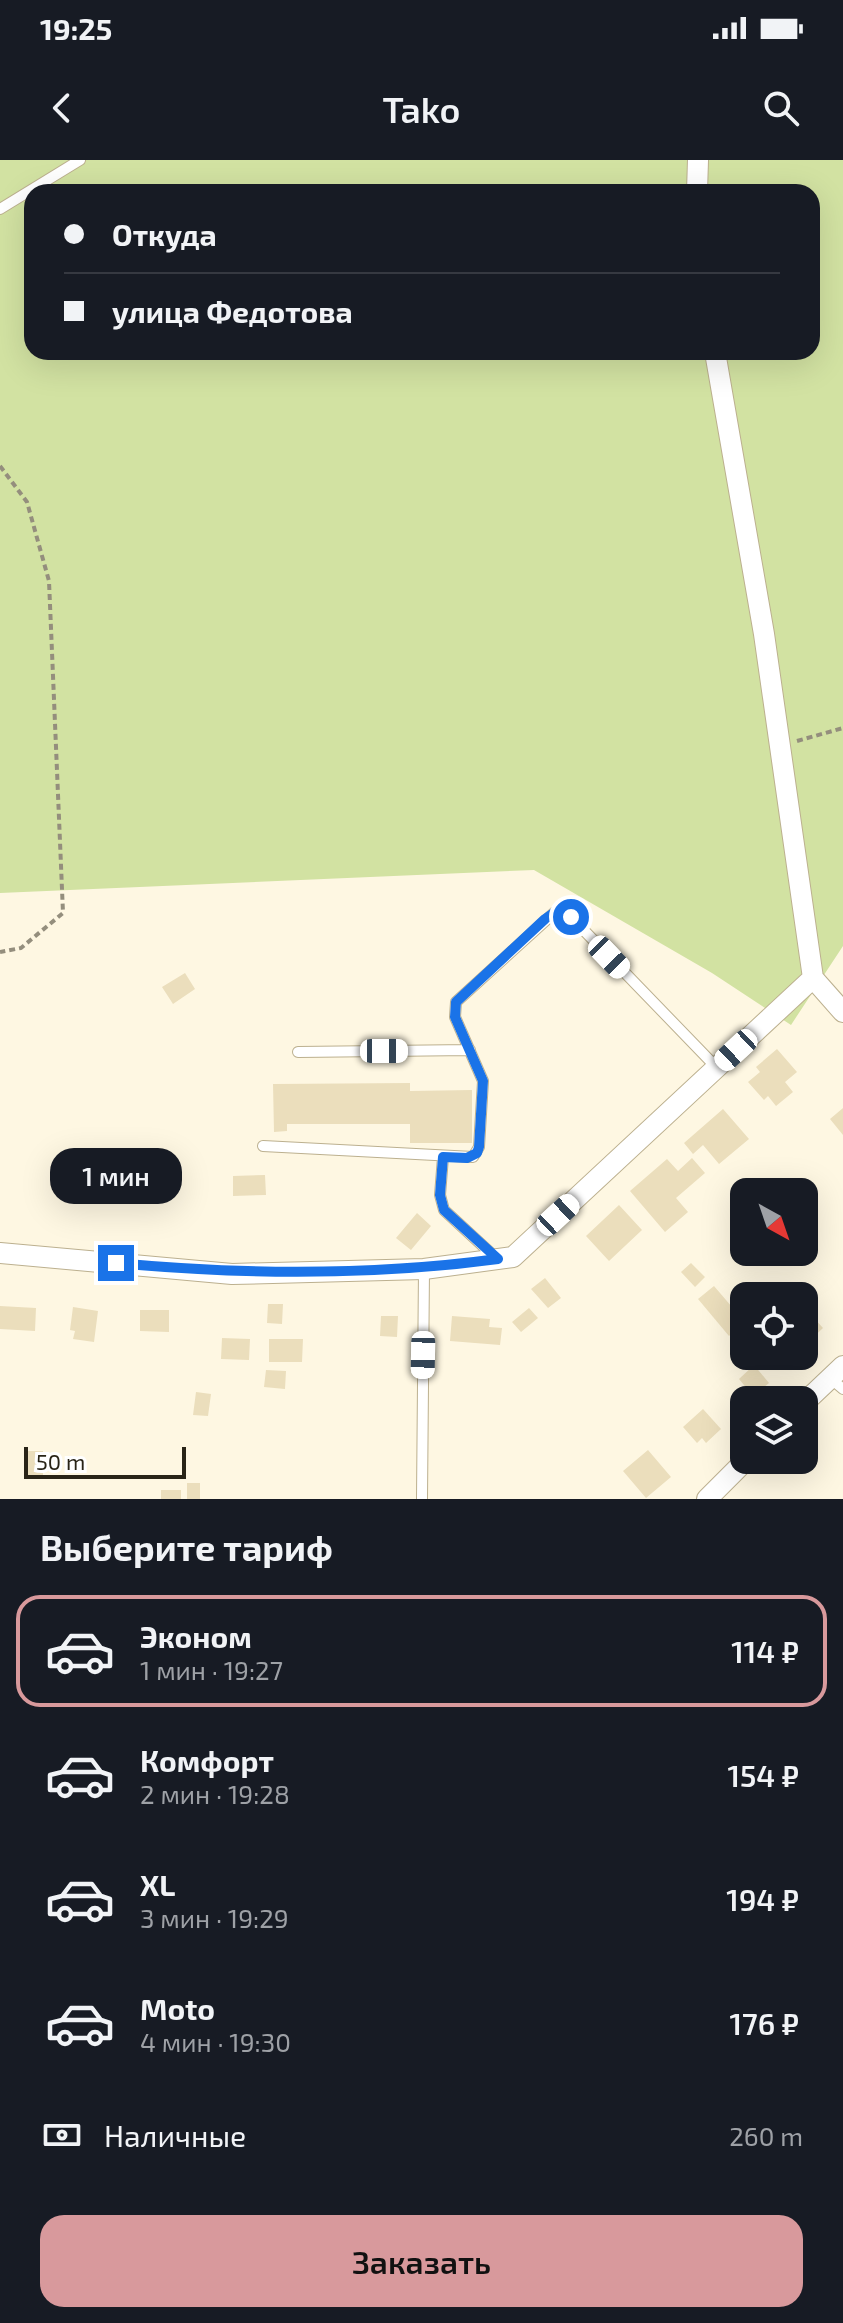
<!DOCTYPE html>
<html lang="ru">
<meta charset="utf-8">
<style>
:root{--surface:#171b24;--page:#20242c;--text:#f1f3f6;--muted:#9ea1a6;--line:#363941;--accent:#d8999c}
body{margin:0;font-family:"Exo 2",sans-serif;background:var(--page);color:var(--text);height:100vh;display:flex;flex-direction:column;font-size:30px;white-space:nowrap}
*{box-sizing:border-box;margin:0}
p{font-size:26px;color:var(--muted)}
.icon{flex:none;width:44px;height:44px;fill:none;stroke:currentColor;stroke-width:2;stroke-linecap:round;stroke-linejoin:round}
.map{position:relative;height:1339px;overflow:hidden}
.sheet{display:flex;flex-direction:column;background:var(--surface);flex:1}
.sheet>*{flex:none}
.banner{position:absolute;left:24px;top:24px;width:796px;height:176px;border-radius:24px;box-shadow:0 8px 32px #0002;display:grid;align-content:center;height:176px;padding:0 40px;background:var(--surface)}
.needle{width:52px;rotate:140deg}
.tools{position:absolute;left:730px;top:1018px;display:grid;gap:16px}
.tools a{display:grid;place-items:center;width:88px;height:88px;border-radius:16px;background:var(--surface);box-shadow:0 8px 32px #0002;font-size:40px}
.scale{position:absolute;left:24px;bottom:20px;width:162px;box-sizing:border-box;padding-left:8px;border:4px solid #292417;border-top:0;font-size:22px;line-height:28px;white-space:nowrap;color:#292417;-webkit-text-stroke:6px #fff;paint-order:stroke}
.end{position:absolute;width:36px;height:36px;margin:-18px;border:10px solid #1a73e8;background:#fff;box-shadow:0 0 0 4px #fff}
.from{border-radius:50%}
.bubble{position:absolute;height:56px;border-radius:24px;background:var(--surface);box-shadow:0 8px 32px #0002;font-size:26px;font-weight:600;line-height:56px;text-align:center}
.car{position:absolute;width:24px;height:48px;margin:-24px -12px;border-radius:10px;box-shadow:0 0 6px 2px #0007;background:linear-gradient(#fff 24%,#345 0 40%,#fff 0 76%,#345 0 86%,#fff 0)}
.banner b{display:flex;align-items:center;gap:28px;height:76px;font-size:30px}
.banner b+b{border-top:2px solid var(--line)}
.banner i{width:20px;height:20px;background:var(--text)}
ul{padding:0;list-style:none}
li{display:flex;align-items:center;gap:24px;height:112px;margin:0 16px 12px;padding:0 24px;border:4px solid transparent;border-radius:24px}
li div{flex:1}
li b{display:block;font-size:30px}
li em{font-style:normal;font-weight:600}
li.on{border-color:var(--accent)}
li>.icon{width:72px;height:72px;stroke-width:1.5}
h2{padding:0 40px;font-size:36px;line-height:96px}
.pay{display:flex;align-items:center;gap:20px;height:88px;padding:0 40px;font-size:30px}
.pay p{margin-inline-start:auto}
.cta{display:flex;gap:16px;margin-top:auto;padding:16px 40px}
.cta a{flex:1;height:92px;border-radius:24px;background:var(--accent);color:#111;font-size:32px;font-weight:600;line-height:92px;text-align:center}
.status{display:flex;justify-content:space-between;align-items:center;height:56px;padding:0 40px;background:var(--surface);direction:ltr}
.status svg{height:22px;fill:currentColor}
header{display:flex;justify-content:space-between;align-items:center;height:104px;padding:0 40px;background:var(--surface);font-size:36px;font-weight:600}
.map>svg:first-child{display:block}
.green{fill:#d2e2a2;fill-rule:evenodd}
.building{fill:#ebdebc}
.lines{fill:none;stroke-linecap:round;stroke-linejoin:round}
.lane-casing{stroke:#bcb08f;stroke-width:12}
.street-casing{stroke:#bcb08f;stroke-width:22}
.path{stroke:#948e7d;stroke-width:4;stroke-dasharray:6 4;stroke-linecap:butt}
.lane{stroke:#fff;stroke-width:10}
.street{stroke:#fff;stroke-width:20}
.route{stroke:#1a73e8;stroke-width:10}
</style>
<div class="status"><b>19:25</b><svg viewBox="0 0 49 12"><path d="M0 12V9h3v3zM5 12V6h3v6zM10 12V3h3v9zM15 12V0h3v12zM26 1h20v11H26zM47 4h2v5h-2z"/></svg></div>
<header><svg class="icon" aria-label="back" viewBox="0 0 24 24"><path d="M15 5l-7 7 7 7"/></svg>Tako<svg class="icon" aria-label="search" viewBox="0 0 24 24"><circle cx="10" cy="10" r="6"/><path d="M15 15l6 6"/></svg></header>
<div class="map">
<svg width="843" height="1339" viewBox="0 0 843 1339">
<rect width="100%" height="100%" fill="#fef7e2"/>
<path class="green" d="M 0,0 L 843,0 L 843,786 L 791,865 L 712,813 L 534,710 L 0,733 ZM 32,32 L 812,32 L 812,192 L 32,192 Z"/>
<path class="building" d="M 185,813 L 195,829 L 173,844 L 162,827 Z
M 777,889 L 797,912 L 785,922 L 793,932 L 776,946 L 768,936 L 764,940 L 748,922 L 760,912 L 756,907 Z
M 410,923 L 410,931 L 472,930 L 472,983 L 410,983 L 410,964 L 287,964 L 287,971 L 274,972 L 273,924 Z
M 843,948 L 843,975 L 830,959 Z
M 723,949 L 749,979 L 719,1004 L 703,985 L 693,994 L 684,983 Z
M 692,998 L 705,1013 L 676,1038 L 688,1052 L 665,1072 L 630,1031 L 667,999 L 678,1011 Z
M 265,1015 L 266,1035 L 233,1036 L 233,1016 Z
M 619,1045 L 642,1070 L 609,1101 L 586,1076 Z
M 417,1053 L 431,1066 L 411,1090 L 396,1078 Z
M 691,1103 L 705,1117 L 695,1127 L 681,1112 Z
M 545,1118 L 561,1138 L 548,1148 L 531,1129 Z
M 714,1126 L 744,1161 L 729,1176 L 698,1139 Z
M 268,1144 L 283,1144 L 282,1164 L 267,1163 Z
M 0,1146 L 36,1148 L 35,1171 L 0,1169 Z
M 73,1147 L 98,1151 L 94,1182 L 73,1179 L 75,1171 L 70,1170 Z
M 804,1147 L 823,1168 L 804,1186 Z
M 529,1148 L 538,1158 L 521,1172 L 512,1162 Z
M 140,1150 L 169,1150 L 169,1172 L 140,1171 Z
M 381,1156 L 398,1156 L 397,1177 L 380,1176 Z
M 452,1156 L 490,1159 L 489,1167 L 502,1168 L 500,1185 L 450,1181 Z
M 222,1178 L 250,1179 L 249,1200 L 221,1199 Z
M 269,1179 L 303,1179 L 302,1202 L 269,1202 Z
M 754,1205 L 769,1223 L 753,1236 L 739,1219 Z
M 266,1210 L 286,1211 L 285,1229 L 264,1227 Z
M 196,1232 L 211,1234 L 208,1256 L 193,1255 Z
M 703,1249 L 721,1269 L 706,1283 L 702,1278 L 697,1283 L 683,1267 Z
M 648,1290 L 671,1317 L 646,1338 L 623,1311 Z
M 25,1291 L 43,1291 L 43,1315 L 25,1315 Z
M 187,1323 L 200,1323 L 200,1339 L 187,1339 Z
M 161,1330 L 181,1330 L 181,1339 L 161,1339 Z"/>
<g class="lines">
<g class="lane-casing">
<path id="lane" d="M 0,49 L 80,0
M 298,892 L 470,890
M 263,986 L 473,997 L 479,987 L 483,921 L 455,857 L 456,842 L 555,752 L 571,757 L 717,908
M 443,997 L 440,1035 L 444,1050 L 496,1098
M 830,1218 L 843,1229
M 422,1339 L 424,1109"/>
</g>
<g class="street-casing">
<path id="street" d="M 697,32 L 698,0
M 715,192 L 764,474 L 813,818
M 813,818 L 843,852
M 0,1093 L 232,1114 L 424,1109 L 513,1097 L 813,818
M 804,1243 L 843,1206
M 707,1339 L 746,1300"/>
</g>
<path class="path" d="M 0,306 L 27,342 L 49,421 L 63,753 L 21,788 L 0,792
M 797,581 L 843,568"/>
<use href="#lane" class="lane"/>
<use href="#street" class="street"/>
</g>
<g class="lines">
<path class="route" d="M 116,1103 C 244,1115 371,1116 498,1099 L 444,1050 L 440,1035 L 443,997 L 467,998 L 477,993 L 479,987 L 483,921 L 455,857 L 456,842 L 545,759 L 555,752 L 571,757"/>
</g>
</svg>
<div class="tools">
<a><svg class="needle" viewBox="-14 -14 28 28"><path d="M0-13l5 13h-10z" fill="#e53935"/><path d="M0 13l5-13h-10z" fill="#9ea1a6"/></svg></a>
<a><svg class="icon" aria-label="locate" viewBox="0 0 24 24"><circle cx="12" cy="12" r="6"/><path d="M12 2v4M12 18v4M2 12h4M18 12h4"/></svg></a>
<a><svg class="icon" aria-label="layers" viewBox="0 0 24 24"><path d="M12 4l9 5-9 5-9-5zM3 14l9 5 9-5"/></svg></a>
</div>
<div class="scale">50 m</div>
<i class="end from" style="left:571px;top:757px"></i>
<i class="end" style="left:116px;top:1103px"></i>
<div class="bubble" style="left:50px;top:988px;width:132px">1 мин</div>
<i class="car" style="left:609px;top:797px;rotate:136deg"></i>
<i class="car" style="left:736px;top:890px;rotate:227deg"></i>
<i class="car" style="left:384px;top:891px;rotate:90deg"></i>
<i class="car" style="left:558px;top:1055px;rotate:47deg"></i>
<i class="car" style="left:423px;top:1195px;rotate:181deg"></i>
<div class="banner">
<b><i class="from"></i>Откуда</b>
<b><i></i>улица Федотова</b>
</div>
</div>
<section class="sheet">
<h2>Выберите тариф</h2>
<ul>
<li class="on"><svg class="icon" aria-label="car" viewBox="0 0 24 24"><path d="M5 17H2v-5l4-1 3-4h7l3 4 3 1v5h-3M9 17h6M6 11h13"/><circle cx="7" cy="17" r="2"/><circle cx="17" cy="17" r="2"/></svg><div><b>Эконом</b><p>1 мин · 19:27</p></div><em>114 ₽</em></li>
<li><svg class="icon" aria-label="car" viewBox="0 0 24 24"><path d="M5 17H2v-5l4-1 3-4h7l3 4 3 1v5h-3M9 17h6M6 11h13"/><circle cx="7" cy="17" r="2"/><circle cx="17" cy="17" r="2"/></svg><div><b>Комфорт</b><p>2 мин · 19:28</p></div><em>154 ₽</em></li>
<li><svg class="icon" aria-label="car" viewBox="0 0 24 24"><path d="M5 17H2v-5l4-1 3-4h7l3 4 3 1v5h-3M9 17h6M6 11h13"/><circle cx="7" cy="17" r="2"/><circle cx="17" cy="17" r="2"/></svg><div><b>XL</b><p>3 мин · 19:29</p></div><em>194 ₽</em></li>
<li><svg class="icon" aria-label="car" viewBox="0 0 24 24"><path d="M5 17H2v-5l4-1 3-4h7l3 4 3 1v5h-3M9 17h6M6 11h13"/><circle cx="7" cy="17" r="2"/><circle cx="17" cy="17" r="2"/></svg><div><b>Moto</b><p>4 мин · 19:30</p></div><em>176 ₽</em></li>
</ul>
<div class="pay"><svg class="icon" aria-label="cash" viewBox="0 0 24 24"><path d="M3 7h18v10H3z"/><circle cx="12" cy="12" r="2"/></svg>Наличные<p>260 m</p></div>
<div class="cta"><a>Заказать</a></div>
</section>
